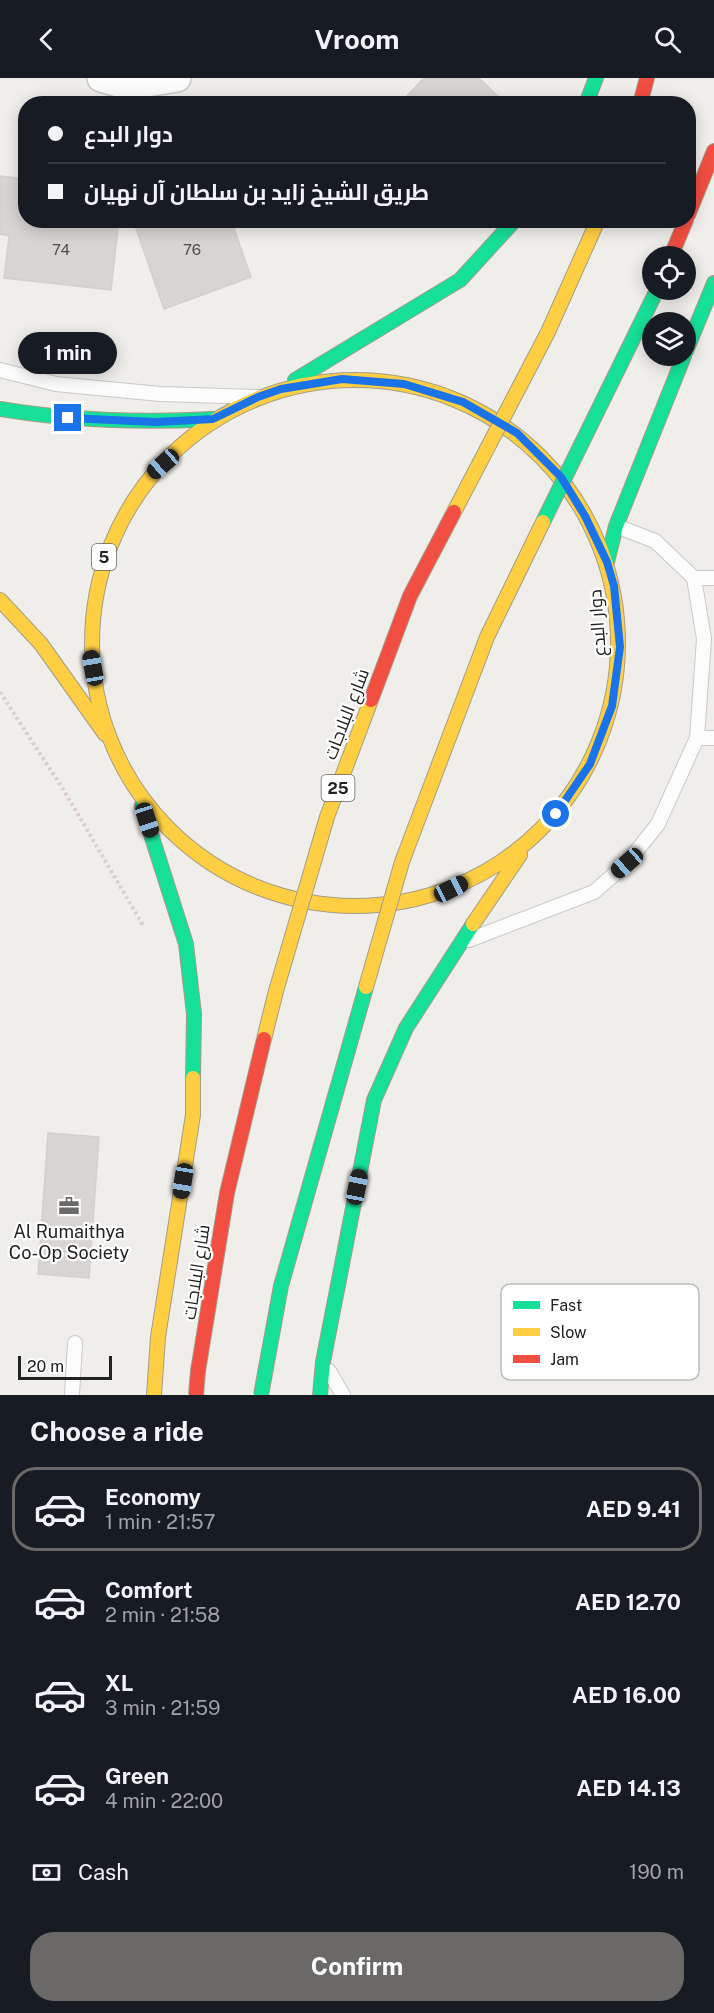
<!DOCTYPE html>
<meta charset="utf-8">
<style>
:root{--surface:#171b24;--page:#242831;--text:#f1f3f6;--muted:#9ea1a6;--line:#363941;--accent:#6a6968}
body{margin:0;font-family:"Public Sans",Cairo,sans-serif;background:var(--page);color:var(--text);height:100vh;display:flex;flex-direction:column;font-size:22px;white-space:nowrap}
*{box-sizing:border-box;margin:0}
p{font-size:20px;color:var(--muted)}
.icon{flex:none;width:33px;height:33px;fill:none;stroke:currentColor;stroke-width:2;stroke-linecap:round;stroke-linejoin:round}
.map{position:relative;height:1317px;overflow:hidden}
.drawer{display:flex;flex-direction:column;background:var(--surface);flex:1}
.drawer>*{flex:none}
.banner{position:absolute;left:18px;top:18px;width:678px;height:132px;border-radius:24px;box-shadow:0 3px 15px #0003;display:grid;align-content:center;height:132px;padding:0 30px;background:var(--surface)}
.controls{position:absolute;left:642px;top:168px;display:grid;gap:12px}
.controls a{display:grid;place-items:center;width:54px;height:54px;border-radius:50%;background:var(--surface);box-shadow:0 3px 15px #0003;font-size:30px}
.scale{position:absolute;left:18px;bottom:15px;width:94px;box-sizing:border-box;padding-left:6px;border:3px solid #222;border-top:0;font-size:16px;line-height:21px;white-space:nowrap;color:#222;-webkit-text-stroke:4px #fff;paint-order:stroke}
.end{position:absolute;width:27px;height:27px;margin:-14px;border:8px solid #1a73e8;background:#fff;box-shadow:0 0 0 3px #fff}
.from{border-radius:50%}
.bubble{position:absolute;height:42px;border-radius:21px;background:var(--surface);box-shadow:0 3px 15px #0003;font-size:20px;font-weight:700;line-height:42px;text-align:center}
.car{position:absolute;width:18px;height:36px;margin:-18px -9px;border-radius:8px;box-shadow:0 0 4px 2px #0007;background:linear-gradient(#222 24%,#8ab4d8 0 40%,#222 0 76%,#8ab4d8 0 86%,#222 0)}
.banner b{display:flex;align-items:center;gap:21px;height:57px;font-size:22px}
.banner b+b{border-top:2px solid var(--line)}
.banner i{width:15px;height:15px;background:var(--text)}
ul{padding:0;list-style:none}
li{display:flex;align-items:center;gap:18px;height:84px;margin:0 12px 9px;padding:0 18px;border:3px solid transparent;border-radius:24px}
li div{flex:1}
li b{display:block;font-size:22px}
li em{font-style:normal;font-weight:700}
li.current{border-color:var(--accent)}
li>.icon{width:54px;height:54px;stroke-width:1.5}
h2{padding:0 30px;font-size:27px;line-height:72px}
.pay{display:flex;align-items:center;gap:15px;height:66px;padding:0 30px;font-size:22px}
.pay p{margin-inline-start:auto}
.primary-button{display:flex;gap:12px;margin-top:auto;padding:12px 30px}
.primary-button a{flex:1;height:69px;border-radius:24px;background:var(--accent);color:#fff;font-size:24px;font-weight:700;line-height:69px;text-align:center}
header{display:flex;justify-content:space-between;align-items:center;height:78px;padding:0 30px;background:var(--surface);font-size:27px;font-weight:700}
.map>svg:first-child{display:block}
.building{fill:#d7d4d2;stroke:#d3d0cc;stroke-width:1.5}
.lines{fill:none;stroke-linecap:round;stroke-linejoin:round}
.lane-casing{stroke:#c9c8c7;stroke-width:16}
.street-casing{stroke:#c9c8c7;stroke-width:30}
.fast-casing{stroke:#a79c86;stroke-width:16}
.slow-casing{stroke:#a79c86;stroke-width:16}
.jam-casing{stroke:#a79c86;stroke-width:16}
.path{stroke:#dccecd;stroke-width:4;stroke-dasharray:3 3;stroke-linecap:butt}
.lane{stroke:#fdfcfc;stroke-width:14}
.street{stroke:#fdfcfc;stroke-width:27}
.fast{stroke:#16e098;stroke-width:14}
.slow{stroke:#ffcf43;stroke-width:14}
.jam{stroke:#f24e42;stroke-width:14}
.fast-bridge-casing{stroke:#a79c86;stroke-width:16;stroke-linecap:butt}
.slow-bridge-casing{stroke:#a79c86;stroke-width:16;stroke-linecap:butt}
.jam-bridge-casing{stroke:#a79c86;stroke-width:16;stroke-linecap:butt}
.fast-bridge{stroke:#16e098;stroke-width:14}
.slow-bridge{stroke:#ffcf43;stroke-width:14}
.jam-bridge{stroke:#f24e42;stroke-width:14}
.route{stroke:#1a73e8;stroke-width:8}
.labels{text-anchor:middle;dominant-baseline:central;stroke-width:4.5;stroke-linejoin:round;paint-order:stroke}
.number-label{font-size:15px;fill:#4f4e4e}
.shield{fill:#fff;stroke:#646464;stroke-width:1.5}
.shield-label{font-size:16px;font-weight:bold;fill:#222}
.street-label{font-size:18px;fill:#222;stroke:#fff}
.poi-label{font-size:18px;fill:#222;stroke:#fff}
.key{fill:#fff;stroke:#bdbdbd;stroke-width:1.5}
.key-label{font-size:16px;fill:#222}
</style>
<header><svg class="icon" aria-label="back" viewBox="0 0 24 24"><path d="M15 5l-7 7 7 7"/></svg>Vroom<svg class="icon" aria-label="search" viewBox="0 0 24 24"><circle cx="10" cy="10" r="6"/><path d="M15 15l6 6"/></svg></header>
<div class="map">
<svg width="714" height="1317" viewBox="0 0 714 1317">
<rect width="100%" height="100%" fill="#f0eeeb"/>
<path class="building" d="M 424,0 L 479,0 L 506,26 L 399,26 Z
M 0,98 L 26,101 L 26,142 L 119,142 L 111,212 L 4,200 L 9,158 L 0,156 Z
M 133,142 L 231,142 L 251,199 L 164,231 Z
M 48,1055 L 99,1059 L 89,1200 L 38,1196 Z"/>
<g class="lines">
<g class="lane-casing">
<path id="lane" d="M 0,292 L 56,306 L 160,316 L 258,319
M 694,500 L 714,500
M 697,660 L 714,660
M 469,862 L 594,814 L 627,785 L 658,746 L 697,660 L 704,561 L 694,500 L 655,463 L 616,448
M 329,1293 L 343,1317
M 72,1317 L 75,1265"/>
</g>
<g class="street-casing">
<path id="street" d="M 101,0 L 129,8 L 177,0"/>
</g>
<g class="fast-casing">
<path id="fast" d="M 586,26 L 596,0
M 686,273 L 714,205
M 295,302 L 460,202 L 515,142
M 0,331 C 71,343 142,345 213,341
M 607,484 L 616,448 L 684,278
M 142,728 L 186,866 L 194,936 L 193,1000
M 320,1317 L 323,1284 L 374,1022 L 406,950 L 473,846"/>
</g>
<g class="slow-casing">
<path id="slow" d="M92 565a263 263 0 1 1 526 0a263 263 0 1 1-526 0Z
M 0,522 L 41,566 L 105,656
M 473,846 L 520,777
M 154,1317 L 158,1259 L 193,1037 L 193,1000"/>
</g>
<g class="jam-casing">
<path id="jam" d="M 640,26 L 647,0
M 688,137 L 714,73
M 671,178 L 686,142"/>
</g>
<path class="path" d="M 0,614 L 63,711 L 144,849"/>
<use href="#lane" class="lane"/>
<use href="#street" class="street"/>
<use href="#fast" class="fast"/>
<use href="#slow" class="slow"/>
<use href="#jam" class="jam"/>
<g class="fast-bridge-casing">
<path id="fast-bridge" d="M 543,444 L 657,212
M 261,1317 L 281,1208 L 366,909"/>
</g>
<g class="slow-bridge-casing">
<path id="slow-bridge" d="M 454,434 L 548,254 L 598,142
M 366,909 L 402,784 L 487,559 L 543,444
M 264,961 L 276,913 L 327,739 L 371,622"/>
</g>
<g class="jam-bridge-casing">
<path id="jam-bridge" d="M 371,622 L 410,518 L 454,434
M 196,1317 L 198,1293 L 227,1115 L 264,961"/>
</g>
<use href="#fast-bridge" class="fast-bridge"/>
<use href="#slow-bridge" class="slow-bridge"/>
<use href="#jam-bridge" class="jam-bridge"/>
</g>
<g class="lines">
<path class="route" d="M 68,340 L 156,344 L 213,341 L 258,319 L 281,311 L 342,301 L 404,306 L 424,312 L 463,324 L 517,355 L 561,399 L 585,438 L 607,484 L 614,508 L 620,569 L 612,628 L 590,686 L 556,736"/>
</g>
<defs>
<g id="office-bare" transform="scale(1.62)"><path d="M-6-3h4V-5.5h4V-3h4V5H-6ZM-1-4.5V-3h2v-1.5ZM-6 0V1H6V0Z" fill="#6a6968" stroke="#fff" stroke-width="2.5" paint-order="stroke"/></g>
</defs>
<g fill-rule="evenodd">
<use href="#office-bare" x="69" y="1128"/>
</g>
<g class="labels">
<g class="number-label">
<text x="61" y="171">74</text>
<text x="192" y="171">76</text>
</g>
<g class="shield">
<rect x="92" y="466" width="24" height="26" rx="4.5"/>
<rect x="321.5" y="697" width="33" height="26" rx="4.5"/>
</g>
<g class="shield-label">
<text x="104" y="479">5</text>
<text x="338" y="710">25</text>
</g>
<g class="street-label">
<text transform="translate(597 545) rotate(-94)">دوار البدع</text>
<text transform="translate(346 636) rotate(-69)">شارع البلاجات</text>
<text transform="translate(196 1194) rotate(-81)">شارع البلاجات</text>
</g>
<g class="poi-label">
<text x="69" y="1153">Al Rumaithya<tspan x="69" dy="21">Co-Op Society</tspan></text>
</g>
</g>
<rect x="501" y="1206" width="198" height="96" rx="9" class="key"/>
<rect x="513" y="1223" width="27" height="8" fill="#16e098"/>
<rect x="513" y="1250" width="27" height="8" fill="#ffcf43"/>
<rect x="513" y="1277" width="27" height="8" fill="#f24e42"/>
<g class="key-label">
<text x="550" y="1233">Fast</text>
<text x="550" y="1260">Slow</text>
<text x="550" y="1287">Jam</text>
</g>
</svg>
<div class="controls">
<a><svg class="icon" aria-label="locate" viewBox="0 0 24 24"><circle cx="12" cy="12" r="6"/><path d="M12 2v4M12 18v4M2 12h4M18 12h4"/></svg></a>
<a><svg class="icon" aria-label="layers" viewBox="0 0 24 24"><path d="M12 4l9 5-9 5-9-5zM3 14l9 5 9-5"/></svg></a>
</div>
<div class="scale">20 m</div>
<i class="end from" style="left:556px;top:736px"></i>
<i class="end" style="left:68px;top:340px"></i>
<div class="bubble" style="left:18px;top:254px;width:99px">1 min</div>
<i class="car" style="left:163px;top:386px;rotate:229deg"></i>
<i class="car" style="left:93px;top:590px;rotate:350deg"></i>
<i class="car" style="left:147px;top:742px;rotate:162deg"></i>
<i class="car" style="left:627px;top:785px;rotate:229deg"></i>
<i class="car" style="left:451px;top:811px;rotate:63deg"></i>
<i class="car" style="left:183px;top:1103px;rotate:189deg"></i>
<i class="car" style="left:357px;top:1109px;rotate:11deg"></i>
<div class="banner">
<b><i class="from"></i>دوار البدع</b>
<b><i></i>طريق الشيخ زايد بن سلطان آل نهيان</b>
</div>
</div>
<section class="drawer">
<h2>Choose a ride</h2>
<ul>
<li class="current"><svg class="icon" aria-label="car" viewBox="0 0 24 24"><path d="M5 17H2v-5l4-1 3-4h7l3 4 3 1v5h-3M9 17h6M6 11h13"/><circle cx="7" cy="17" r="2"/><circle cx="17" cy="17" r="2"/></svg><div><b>Economy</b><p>1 min · 21:57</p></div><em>AED 9.41</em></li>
<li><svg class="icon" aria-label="car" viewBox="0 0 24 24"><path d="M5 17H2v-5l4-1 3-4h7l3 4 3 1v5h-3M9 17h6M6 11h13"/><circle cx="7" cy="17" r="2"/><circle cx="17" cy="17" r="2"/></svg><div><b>Comfort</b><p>2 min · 21:58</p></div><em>AED 12.70</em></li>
<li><svg class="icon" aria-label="car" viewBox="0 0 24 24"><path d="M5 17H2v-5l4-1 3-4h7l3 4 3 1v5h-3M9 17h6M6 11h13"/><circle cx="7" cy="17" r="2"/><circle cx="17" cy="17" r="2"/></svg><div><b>XL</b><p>3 min · 21:59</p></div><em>AED 16.00</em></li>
<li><svg class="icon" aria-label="car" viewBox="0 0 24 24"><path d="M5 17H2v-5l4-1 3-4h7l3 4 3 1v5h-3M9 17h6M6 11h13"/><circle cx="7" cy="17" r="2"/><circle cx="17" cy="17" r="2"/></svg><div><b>Green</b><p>4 min · 22:00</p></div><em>AED 14.13</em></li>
</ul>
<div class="pay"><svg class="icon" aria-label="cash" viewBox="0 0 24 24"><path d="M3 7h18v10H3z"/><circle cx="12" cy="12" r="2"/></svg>Cash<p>190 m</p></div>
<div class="primary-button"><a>Confirm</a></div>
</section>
